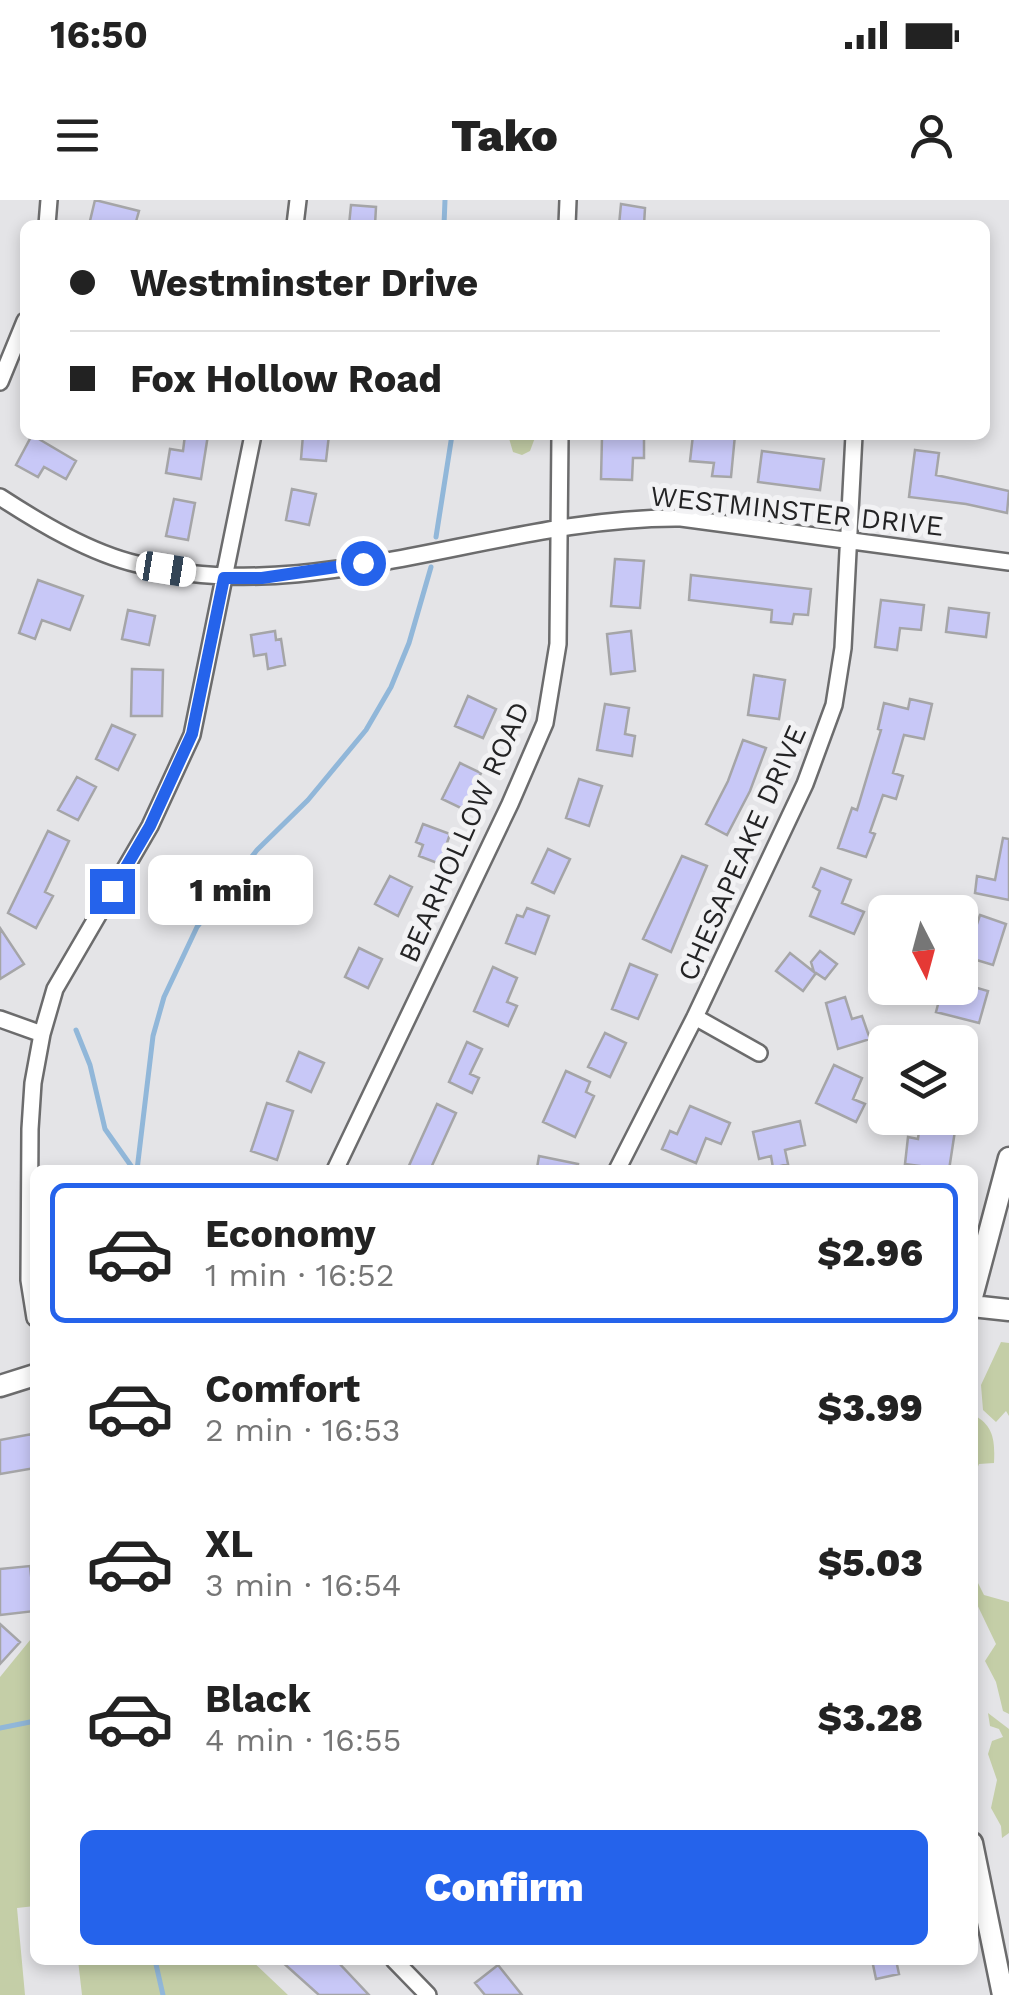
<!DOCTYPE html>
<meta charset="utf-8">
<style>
:root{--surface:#fff;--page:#f2f2f2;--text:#222;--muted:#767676;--line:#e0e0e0;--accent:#2563eb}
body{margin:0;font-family:"Work Sans",sans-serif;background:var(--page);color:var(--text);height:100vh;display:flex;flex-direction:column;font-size:38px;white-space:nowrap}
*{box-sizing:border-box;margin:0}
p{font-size:32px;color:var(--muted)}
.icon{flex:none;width:55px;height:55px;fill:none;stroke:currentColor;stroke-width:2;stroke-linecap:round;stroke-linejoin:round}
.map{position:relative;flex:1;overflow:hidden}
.details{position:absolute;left:30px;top:965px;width:948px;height:800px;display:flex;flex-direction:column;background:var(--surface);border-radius:15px;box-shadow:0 5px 15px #0003}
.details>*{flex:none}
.guide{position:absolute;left:20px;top:20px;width:970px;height:220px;border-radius:15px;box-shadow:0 5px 15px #0003;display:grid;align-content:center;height:220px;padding:0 50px;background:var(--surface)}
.needle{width:65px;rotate:174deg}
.buttons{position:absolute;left:868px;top:695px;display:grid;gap:20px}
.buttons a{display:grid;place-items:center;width:110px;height:110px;border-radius:15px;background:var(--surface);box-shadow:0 5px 15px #0003;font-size:50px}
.end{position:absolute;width:45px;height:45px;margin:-22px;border:12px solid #2563eb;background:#fff;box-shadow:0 0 0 5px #fff}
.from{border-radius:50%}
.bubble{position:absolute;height:70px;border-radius:15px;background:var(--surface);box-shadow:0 5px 15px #0003;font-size:32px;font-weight:800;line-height:70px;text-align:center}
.car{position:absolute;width:30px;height:60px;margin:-30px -15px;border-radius:12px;box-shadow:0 0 8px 2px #0007;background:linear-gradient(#fff 24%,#345 0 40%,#fff 0 76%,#345 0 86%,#fff 0)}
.guide b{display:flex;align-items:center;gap:35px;height:95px;font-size:38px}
.guide b+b{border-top:2px solid var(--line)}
.guide i{width:25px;height:25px;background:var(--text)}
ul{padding:18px 0 0;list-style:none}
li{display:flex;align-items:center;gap:30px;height:140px;margin:0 20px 15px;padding:0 30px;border:5px solid transparent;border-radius:15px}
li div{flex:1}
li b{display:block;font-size:38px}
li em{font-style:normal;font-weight:800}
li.selected{border-color:var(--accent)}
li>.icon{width:90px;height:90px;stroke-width:1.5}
.primary-button{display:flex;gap:20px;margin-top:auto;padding:20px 50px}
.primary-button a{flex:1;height:115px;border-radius:15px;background:var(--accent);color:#fff;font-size:40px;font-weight:800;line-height:115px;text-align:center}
.status{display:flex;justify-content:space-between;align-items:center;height:70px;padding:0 50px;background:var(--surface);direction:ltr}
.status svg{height:28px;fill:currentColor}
header{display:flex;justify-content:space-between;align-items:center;height:130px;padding:0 50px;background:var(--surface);font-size:45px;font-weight:800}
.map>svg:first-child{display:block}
.green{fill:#c4cea7}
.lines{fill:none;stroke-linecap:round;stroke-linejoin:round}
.stream{stroke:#91b7d9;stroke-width:5}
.building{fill:#c8c8f7;stroke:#a5a5a7;stroke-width:2.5}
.street-casing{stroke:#6c6c6d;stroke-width:20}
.secondary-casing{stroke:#6c6c6d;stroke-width:25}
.street{stroke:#fff;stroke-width:15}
.secondary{stroke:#fff;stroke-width:20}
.route{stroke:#2563eb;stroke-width:12}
.labels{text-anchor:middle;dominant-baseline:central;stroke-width:10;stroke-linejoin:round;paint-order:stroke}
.street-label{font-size:28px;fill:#242425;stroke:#f2f2f4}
</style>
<div class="status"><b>16:50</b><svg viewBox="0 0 49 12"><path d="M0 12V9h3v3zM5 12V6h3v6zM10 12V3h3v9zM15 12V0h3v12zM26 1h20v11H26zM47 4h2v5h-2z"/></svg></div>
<header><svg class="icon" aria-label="menu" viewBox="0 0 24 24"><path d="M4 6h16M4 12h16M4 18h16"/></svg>Tako<svg class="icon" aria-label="person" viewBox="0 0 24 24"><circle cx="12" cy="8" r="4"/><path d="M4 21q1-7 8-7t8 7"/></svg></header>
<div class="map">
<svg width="1009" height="1795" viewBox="0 0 1009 1795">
<rect width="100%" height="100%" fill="#e4e4e7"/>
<path class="green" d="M 508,235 L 536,235 L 530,251 L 522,255 L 513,252 Z
M 1001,1142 L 1009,1143 L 1009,1216 L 1006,1211 L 996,1222 L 983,1210 L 981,1185 Z
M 974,1215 C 994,1226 995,1241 994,1263 L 979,1264 L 973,1279 Z
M 973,1373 L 984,1395 L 1009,1402 L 1009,1514 L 1003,1511 L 996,1482 L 985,1461 L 996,1444 L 973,1396 Z
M 35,1434 L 35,1706 L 17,1708 L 25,1795 L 0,1795 L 0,1477 Z
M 988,1513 L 1009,1529 L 1009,1633 L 1002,1638 L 1001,1626 L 991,1608 L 997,1580 L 988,1554 L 992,1541 L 1003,1537 L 999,1529 L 990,1526 Z
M 78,1760 L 251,1760 L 288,1795 L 82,1795 Z"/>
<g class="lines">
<path class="stream" d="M 444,25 L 445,0
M 436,337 L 452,235
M 76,830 L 90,865 L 105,929 L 134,970
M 137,970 L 153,836 L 164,797 L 197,727 L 257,650 L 308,600 L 366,530 L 391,487 L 409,443 L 431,367
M 0,1528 L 35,1521
M 155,1760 L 163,1795"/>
</g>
<path class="building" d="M 95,0 L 139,11 L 135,25 L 89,25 Z
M 621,4 L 645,8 L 644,25 L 619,25 Z
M 351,5 L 376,7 L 375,25 L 349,25 Z
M 32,235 L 76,261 L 66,279 L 44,267 L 38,277 L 16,265 Z
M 185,235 L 208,235 L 201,279 L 166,273 L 170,249 L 183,251 Z
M 303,235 L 329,235 L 326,261 L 301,259 Z
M 693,235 L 735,235 L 731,277 L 712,276 L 714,263 L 690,261 Z
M 602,237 L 644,238 L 644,258 L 633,258 L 632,280 L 601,279 Z
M 915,250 L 939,253 L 936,275 L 1009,291 L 1007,313 L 966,304 L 909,297 Z
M 762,251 L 824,259 L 820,290 L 758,282 Z
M 292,289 L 316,294 L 309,325 L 286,320 Z
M 174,299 L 195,303 L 188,340 L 166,336 Z
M 615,359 L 644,361 L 640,408 L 611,406 Z
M 691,375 L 811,389 L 808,415 L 794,414 L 792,424 L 771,422 L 772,410 L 689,400 Z
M 38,380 L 83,396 L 70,430 L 42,420 L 35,439 L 19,433 Z
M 881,400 L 924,405 L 921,430 L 900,428 L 897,450 L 875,447 Z
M 949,408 L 989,413 L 986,437 L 946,432 Z
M 128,410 L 155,416 L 149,445 L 122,439 Z
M 275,431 L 276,440 L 281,439 L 285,465 L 268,469 L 266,454 L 254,456 L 251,435 Z
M 631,431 L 635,471 L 611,474 L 607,434 Z
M 132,469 L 163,470 L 162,516 L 131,516 Z
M 754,475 L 785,480 L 779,519 L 748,515 Z
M 468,496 L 496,509 L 483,538 L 455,526 Z
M 910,499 L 932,504 L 924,539 L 904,535 L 893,573 L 903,576 L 896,599 L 883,595 L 870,632 L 875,634 L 866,657 L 838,648 L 852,608 L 857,610 L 881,530 L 878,529 L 884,503 L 908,509 Z
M 605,504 L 629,508 L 625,534 L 635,536 L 632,556 L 597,550 Z
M 112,525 L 135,535 L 118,570 L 96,559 Z
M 743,540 L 766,548 L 750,591 L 727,635 L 706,624 L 728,581 Z
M 460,563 L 481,573 L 463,609 L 442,599 Z
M 77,577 L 96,587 L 78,620 L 58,610 Z
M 579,579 L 602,586 L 589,626 L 566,618 Z
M 423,624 L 450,634 L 440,664 L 419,656 L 423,645 L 416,642 Z
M 48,631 L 69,641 L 45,692 L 53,696 L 36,728 L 8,713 Z
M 1003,638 L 1009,639 L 1009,700 L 975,693 L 977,676 L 995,680 Z
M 548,649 L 570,659 L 554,693 L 532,683 Z
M 682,656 L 707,666 L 671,752 L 643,739 Z
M 821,668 L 851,680 L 842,703 L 864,712 L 854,734 L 810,716 L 820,691 L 813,687 Z
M 390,676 L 412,687 L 398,716 L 375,704 Z
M 527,708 L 549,716 L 535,754 L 506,743 L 517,715 L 523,717 Z
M 980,715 L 1006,724 L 993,765 L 960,755 L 960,735 L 972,739 Z
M 0,728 L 24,764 L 0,779 Z
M 359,748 L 382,759 L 368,788 L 345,777 Z
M 820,751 L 837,764 L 825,779 L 816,773 L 803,791 L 776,771 L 790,753 L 814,772 L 811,762 Z
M 630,764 L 657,775 L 638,819 L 612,809 Z
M 493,767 L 517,778 L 507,802 L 517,806 L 508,826 L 474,811 Z
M 960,783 L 988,791 L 979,823 L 936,812 L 942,789 L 953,792 L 955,788 L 960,788 Z
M 845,797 L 852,819 L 862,816 L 870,839 L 838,849 L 826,803 Z
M 605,833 L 626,843 L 610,877 L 588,867 Z
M 467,842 L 482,849 L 470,874 L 479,878 L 472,893 L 449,882 Z
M 299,852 L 324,863 L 311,892 L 287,881 Z
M 834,865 L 862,878 L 853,899 L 865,904 L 856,922 L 816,903 Z
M 566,871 L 590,882 L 586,892 L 594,896 L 575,937 L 543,922 Z
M 267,903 L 293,911 L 277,960 L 251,951 Z
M 437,904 L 456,913 L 430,970 L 407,970 Z
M 690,906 L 730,923 L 721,944 L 706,938 L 696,963 L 662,949 L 670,931 L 677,934 Z
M 800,921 L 805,945 L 785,950 L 788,964 L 773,968 L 771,956 L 759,959 L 753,932 Z
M 934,922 L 956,924 L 949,970 L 905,964 L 908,937 L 918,939 L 919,931 L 932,932 Z
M 539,956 L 578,964 L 577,970 L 537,968 Z
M 32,1234 L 35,1268 L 0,1274 L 0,1240 Z
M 30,1366 L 35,1411 L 0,1415 L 0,1369 Z
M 0,1424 L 20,1442 L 0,1464 Z
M 280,1760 L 336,1760 L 369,1795 L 319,1795 Z
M 872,1760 L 896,1760 L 899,1774 L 876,1779 Z
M 498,1765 L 522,1795 L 485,1795 L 475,1783 Z"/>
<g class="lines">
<g class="street-casing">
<path id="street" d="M 47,25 L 49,0
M 295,25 L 298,0
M 567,25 L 568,0
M 0,182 L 25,121
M 0,297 C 40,323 90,353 137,364 C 317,409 500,316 681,318 L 1009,362
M 695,817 L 759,853
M 0,819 L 42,834
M 335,970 L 510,604 L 545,523 L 558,444 L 560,235
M 617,970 L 695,817 L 805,584 L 834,505 L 843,448 L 854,235
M 35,1118 L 29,1080 L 30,929 L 33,883 L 42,834 L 55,789 L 150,626 L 192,535 L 253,235
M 394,1760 L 428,1795"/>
</g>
<g class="secondary-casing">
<path id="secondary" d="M 972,1097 L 1009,958
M 972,1106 L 1009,1110
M 0,1186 L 35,1175
M 972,1643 L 1003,1795"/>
</g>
<use href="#street" class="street"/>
<use href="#secondary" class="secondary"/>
</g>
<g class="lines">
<path class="route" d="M 112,691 L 150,626 L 192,534 L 224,378 L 262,378 L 363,363"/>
</g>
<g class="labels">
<g class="street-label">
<text transform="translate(797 311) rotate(6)">WESTMINSTER DRIVE</text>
<text transform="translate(464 632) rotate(-66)">BEARHOLLOW ROAD</text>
<text transform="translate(742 653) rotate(-66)">CHESAPEAKE DRIVE</text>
</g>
</g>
</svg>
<div class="buttons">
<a><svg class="needle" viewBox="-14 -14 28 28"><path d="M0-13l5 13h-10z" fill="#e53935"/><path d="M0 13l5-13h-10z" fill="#767676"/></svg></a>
<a><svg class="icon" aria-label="layers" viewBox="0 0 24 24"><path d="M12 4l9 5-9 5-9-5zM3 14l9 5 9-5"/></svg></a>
</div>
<i class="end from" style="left:363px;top:363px"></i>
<i class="end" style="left:112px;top:691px"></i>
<div class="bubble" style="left:148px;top:655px;width:165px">1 min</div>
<i class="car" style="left:166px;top:369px;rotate:99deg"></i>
<div class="guide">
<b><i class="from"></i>Westminster Drive</b>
<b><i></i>Fox Hollow Road</b>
</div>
<section class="details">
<ul>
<li class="selected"><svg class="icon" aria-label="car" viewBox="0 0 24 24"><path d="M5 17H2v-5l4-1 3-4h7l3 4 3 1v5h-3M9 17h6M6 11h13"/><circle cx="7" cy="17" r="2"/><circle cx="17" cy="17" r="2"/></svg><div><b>Economy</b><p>1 min · 16:52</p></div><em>$2.96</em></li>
<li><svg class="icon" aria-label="car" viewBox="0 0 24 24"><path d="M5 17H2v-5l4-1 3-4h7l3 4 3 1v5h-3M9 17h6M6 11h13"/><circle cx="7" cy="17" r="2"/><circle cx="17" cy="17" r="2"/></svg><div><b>Comfort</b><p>2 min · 16:53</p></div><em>$3.99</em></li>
<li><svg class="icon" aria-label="car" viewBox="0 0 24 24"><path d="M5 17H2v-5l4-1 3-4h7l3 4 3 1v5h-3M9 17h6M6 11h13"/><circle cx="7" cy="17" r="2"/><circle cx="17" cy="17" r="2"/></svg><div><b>XL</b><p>3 min · 16:54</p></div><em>$5.03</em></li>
<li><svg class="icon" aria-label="car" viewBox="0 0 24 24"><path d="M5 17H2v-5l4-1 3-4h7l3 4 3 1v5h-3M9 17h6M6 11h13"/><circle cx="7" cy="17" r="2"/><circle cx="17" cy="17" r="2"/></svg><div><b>Black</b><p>4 min · 16:55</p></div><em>$3.28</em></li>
</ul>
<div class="primary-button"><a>Confirm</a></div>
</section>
</div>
